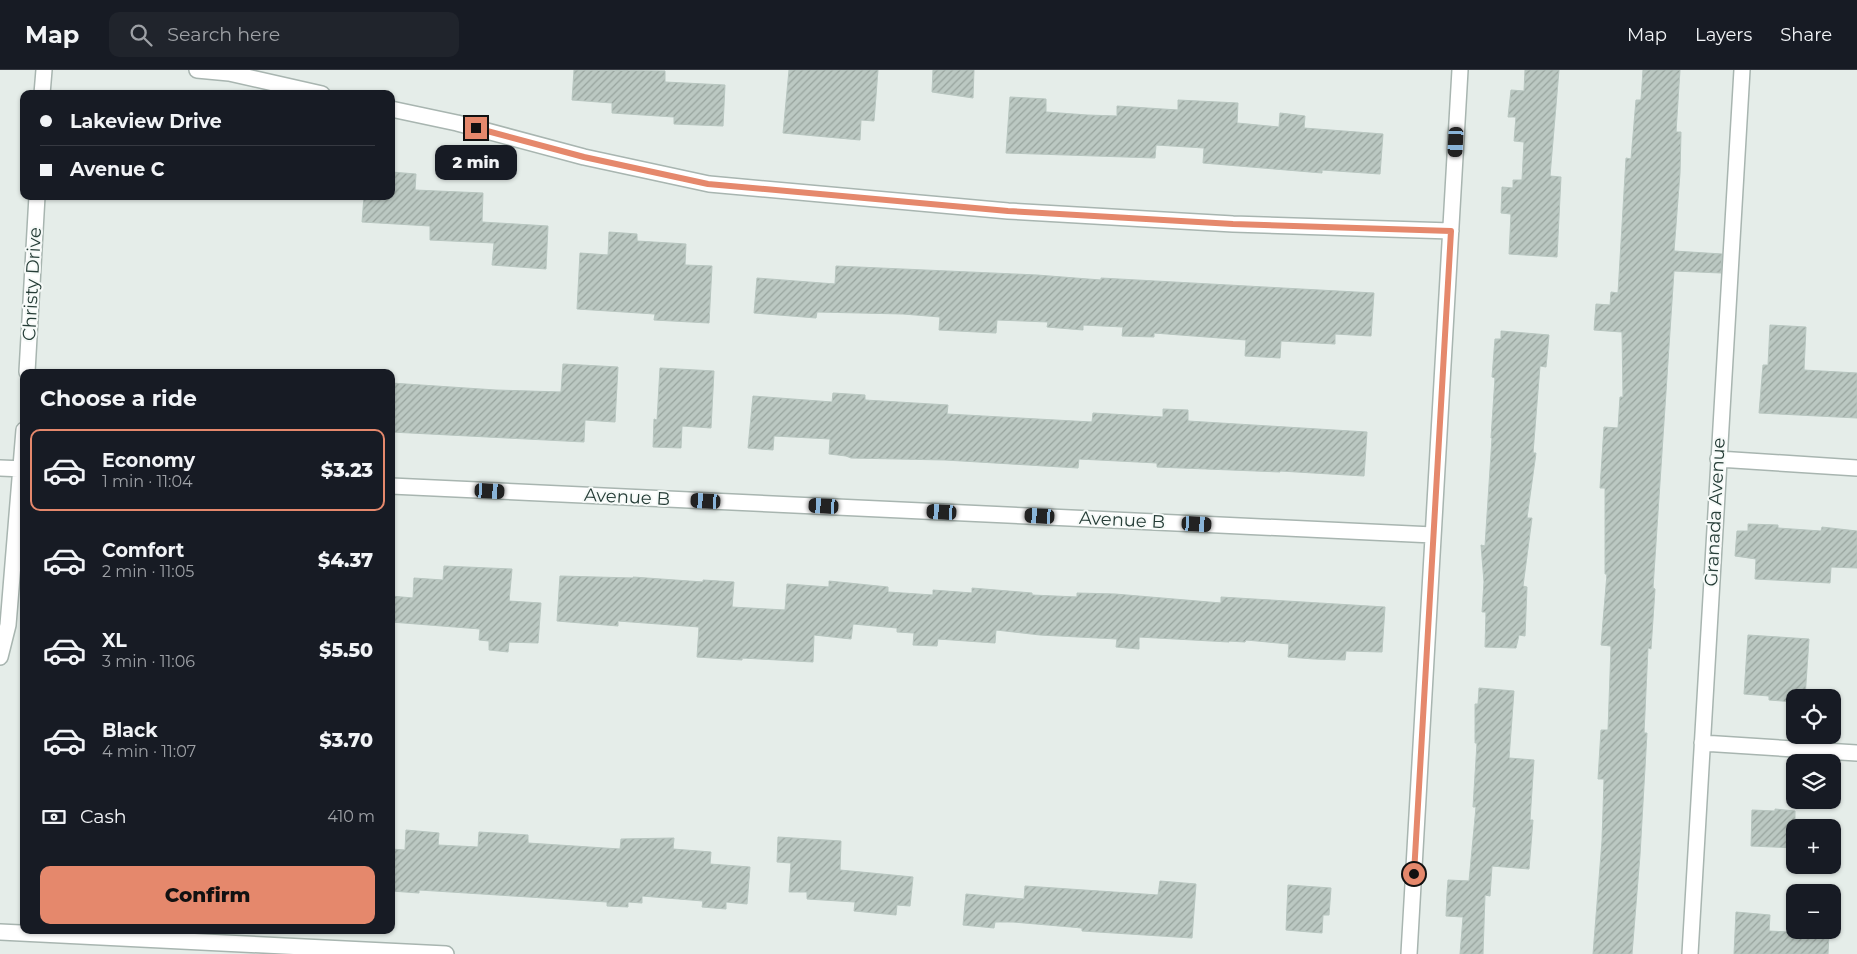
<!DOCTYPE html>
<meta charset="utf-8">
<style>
:root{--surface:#171b24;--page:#20242c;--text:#f1f3f6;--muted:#9ea1a6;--line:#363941;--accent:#e5886c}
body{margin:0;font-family:Montserrat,sans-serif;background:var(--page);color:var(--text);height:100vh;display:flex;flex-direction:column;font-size:19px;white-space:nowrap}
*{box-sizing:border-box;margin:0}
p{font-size:16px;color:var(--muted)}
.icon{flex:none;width:28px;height:28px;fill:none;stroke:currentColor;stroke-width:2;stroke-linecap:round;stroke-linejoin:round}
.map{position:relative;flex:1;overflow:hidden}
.side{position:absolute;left:20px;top:299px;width:375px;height:565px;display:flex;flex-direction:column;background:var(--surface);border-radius:10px;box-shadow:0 1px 4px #0004}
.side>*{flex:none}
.guide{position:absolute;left:20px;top:20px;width:375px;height:110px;border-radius:10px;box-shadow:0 1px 4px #0004;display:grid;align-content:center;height:110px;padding:0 20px;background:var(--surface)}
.tools{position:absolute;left:1786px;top:619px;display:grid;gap:10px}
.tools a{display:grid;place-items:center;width:55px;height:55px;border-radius:10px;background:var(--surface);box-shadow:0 1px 4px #0004;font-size:25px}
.end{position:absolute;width:22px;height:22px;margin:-11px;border:6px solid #e5886c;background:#111;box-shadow:0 0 0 2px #111}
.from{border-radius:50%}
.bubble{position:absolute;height:35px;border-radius:10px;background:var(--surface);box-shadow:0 1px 4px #0004;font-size:16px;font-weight:800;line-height:35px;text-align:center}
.car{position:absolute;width:15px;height:30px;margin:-15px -8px;border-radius:6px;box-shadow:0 0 4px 1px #0007;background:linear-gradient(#222 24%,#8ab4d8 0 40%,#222 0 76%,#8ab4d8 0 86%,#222 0)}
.guide b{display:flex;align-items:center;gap:18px;height:48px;font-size:19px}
.guide b+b{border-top:1px solid var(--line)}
.guide i{width:12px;height:12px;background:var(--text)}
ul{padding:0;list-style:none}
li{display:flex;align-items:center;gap:15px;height:82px;margin:0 10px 8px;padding:0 10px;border:2px solid transparent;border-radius:10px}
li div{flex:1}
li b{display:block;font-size:19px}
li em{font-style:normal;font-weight:800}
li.current{border-color:var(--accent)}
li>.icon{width:45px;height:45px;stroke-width:1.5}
h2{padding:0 20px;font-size:22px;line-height:60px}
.pay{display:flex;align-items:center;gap:12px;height:55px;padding:0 20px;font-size:19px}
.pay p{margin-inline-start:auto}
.cta{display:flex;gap:10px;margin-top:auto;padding:10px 20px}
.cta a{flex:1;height:58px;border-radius:10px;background:var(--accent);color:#111;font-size:20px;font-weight:800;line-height:58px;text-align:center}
header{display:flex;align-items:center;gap:30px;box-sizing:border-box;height:70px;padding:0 25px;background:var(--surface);border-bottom:1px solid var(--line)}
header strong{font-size:24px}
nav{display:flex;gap:28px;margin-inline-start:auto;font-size:18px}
.search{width:350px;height:45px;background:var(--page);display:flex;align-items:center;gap:12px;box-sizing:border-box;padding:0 18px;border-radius:10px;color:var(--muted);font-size:19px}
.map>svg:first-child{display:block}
.building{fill:url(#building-hatch);stroke:#b8c6c0}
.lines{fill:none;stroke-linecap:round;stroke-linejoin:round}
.street-casing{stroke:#a8b5b0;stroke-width:18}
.street{stroke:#fff;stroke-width:15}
.route{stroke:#e5886c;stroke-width:6}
.labels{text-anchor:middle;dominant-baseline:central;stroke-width:4;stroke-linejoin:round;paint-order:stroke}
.street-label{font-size:18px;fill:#263d37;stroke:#f6faf8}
</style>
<header>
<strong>Map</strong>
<div class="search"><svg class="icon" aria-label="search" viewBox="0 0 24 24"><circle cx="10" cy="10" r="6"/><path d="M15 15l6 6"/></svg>Search here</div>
<nav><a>Map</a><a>Layers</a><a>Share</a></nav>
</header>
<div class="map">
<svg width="1857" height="884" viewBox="0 0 1857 884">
<defs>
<pattern id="building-hatch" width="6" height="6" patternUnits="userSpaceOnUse" patternTransform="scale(1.25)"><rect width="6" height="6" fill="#bbc8c2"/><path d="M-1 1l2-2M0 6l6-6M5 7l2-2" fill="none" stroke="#98a49e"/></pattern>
</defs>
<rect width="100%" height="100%" fill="#e5ede9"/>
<path class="building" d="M 574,0 L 665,1 L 665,12 L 725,15 L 723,56 L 674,54 L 674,47 L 612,43 L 612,33 L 572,30 Z
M 789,0 L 878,0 L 874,51 L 861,50 L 860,70 L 783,63 Z
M 933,0 L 974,0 L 973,28 L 932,22 Z
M 1525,0 L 1559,0 L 1550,106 L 1561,107 L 1557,187 L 1509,184 L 1511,144 L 1501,143 L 1502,117 L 1513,118 L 1513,110 L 1522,110 L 1524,72 L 1514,71 L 1516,47 L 1508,47 L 1511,20 L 1524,21 Z
M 1643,0 L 1680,0 L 1676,62 L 1681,62 L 1680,103 L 1674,181 L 1722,184 L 1721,203 L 1674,201 L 1653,518 L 1655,519 L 1651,579 L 1648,578 L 1644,663 L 1647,663 L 1640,785 L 1632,884 L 1593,884 L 1602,771 L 1604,709 L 1598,709 L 1601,660 L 1608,660 L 1611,576 L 1601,575 L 1607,504 L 1605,504 L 1605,418 L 1600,418 L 1604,357 L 1618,358 L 1620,327 L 1623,327 L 1622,262 L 1594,260 L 1596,234 L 1610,235 L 1611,222 L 1618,223 L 1626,88 L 1631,89 L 1636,30 L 1641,30 Z
M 1010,27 L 1046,29 L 1046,42 L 1087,45 L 1117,46 L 1117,36 L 1178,40 L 1178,30 L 1238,33 L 1237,53 L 1279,57 L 1280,43 L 1305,46 L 1304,58 L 1383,64 L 1380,104 L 1322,100 L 1322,103 L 1203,93 L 1204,78 L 1156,75 L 1155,88 L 1006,83 Z
M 391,102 L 416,104 L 415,120 L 483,123 L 482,152 L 548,156 L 546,199 L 492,195 L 494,173 L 430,170 L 430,156 L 362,152 L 364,126 L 391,126 Z
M 609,162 L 637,164 L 637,171 L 686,174 L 685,195 L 712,196 L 709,253 L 654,250 L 655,244 L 577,239 L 580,183 L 608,185 Z
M 836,196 L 1037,205 L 1101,210 L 1101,208 L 1374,223 L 1371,266 L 1335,264 L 1335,274 L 1281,271 L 1280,288 L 1245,286 L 1246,270 L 1154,263 L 1154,267 L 1122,266 L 1123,257 L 1083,255 L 1083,260 L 1047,257 L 1048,252 L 997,250 L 996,263 L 939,260 L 940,247 L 903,244 L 817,242 L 816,248 L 754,243 L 757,208 L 835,214 Z
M 1770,255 L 1806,257 L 1804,300 L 1857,303 L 1857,348 L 1759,343 L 1763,295 L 1768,295 Z
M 1501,261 L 1549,265 L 1546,297 L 1540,296 L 1533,383 L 1536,383 L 1527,448 L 1532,448 L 1523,516 L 1527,517 L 1525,566 L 1519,565 L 1516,578 L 1485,577 L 1486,542 L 1482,542 L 1484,512 L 1481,475 L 1485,476 L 1492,368 L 1491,368 L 1495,308 L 1492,307 L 1495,269 L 1501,269 Z
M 563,294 L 618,297 L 615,352 L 585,350 L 584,372 L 391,362 L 391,313 L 496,320 L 561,322 Z
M 660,298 L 714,301 L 711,358 L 682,356 L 681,378 L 653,377 L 654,349 L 657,350 Z
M 833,323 L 865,325 L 865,330 L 948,335 L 947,344 L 1092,352 L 1093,343 L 1163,347 L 1163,339 L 1188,340 L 1188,351 L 1367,362 L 1364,406 L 1280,401 L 1280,402 L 1157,397 L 1157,393 L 1079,389 L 1078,398 L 945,390 L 851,388 L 846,386 L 829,384 L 830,369 L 774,366 L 773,380 L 748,378 L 753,326 L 832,332 Z
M 1748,454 L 1778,455 L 1778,458 L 1821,461 L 1822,457 L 1857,461 L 1857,498 L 1831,497 L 1830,513 L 1755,509 L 1756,489 L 1735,486 L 1737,461 L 1748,461 Z
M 444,496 L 512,499 L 509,531 L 541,533 L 538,573 L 509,572 L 508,582 L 489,580 L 489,571 L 479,570 L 480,559 L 391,552 L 391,526 L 413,528 L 414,508 L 443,510 Z
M 560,506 L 633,508 L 633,507 L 703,512 L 703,510 L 734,512 L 732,537 L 785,540 L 787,514 L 829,517 L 829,511 L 888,517 L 888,522 L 933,525 L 933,520 L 972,523 L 972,518 L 1032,523 L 1032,525 L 1077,527 L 1077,523 L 1115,524 L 1221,533 L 1221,527 L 1385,537 L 1382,582 L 1346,581 L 1345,590 L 1314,589 L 1288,587 L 1289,574 L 1246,570 L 1245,572 L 1229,571 L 1229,572 L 1139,567 L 1139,579 L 1116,577 L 1117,569 L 1040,565 L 996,560 L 995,573 L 938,569 L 937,576 L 913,575 L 914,563 L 897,562 L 897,558 L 853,554 L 851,569 L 814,565 L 813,592 L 742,588 L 742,590 L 697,587 L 699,557 L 618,551 L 618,556 L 557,551 Z
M 1748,565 L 1809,569 L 1805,628 L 1795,628 L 1795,632 L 1769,630 L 1769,626 L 1744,624 Z
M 1479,618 L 1514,621 L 1509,688 L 1534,690 L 1530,750 L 1533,750 L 1529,799 L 1492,796 L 1490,826 L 1485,825 L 1483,884 L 1460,884 L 1463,847 L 1446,846 L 1447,823 L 1448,810 L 1469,811 L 1476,737 L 1473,737 L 1477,673 L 1475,673 L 1475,634 L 1478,634 Z
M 1775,739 L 1795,741 L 1795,778 L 1751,776 L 1752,740 L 1775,741 Z
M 406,760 L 439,763 L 438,775 L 478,777 L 479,762 L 528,765 L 528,773 L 620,779 L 621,769 L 674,768 L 673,779 L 711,782 L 710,794 L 750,797 L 747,834 L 726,832 L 726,839 L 702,837 L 703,831 L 642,826 L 642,833 L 628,832 L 628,837 L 607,836 L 607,832 L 419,820 L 419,823 L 391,821 L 391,779 L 405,780 Z
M 778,767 L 841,771 L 840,800 L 913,807 L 910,836 L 897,835 L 896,845 L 854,841 L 855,832 L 807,829 L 807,822 L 789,822 L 791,793 L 777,792 Z
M 1160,811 L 1196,814 L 1192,868 L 1082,861 L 1082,858 L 1013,852 L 995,852 L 994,858 L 963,855 L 966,824 L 1024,829 L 1025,816 L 1158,825 Z
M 1288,815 L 1331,818 L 1329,845 L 1323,845 L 1322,863 L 1286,860 Z
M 1736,842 L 1770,845 L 1769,861 L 1829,864 L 1828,884 L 1734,884 Z"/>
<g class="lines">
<g class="street-casing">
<path id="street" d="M 197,0 L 229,3 L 322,24
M 42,24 L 44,0
M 391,39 L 457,53 L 584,87 L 709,114 L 1008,141 L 1233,154 L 1451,161
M 27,302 L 37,126
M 1718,389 L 1857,398
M 0,398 L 24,399
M 391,416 L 1433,465
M 0,587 L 8,555 L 24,360
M 1702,673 L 1857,683
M 0,862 L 446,884
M 1409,884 L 1460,0
M 1690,884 L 1742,0"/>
</g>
<use href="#street" class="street"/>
</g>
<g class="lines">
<path class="route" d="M 476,58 L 584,87 L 708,114 L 1008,141 L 1233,154 L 1451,161 L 1414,804"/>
</g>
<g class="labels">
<g class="street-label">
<text transform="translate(32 214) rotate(-87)">Christy Drive</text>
<text transform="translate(627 427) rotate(3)">Avenue B</text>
<text transform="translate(1715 442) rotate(-87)">Granada Avenue</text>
<text transform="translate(1122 450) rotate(3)">Avenue B</text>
</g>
</g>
</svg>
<div class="tools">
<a><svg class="icon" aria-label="locate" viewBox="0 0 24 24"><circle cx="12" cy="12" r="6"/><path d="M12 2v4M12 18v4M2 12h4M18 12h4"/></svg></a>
<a><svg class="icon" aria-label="layers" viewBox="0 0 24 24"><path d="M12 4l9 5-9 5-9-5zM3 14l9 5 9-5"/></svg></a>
<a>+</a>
<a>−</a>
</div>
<i class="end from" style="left:1414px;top:804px"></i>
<i class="end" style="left:476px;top:58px"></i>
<div class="bubble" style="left:435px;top:75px;width:82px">2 min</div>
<i class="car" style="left:1456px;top:72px;rotate:183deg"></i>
<i class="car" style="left:490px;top:421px;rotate:93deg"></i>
<i class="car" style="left:706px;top:431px;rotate:273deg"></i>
<i class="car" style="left:824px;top:436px;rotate:273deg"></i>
<i class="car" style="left:942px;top:442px;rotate:273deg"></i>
<i class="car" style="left:1040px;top:446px;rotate:273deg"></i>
<i class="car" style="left:1197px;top:454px;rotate:93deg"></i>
<div class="guide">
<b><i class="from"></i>Lakeview Drive</b>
<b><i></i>Avenue C</b>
</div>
<section class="side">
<h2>Choose a ride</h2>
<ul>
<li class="current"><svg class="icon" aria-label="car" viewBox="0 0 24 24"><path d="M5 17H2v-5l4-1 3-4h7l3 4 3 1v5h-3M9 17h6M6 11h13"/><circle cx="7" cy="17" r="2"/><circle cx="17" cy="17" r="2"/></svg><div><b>Economy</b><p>1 min · 11:04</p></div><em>$3.23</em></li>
<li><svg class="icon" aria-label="car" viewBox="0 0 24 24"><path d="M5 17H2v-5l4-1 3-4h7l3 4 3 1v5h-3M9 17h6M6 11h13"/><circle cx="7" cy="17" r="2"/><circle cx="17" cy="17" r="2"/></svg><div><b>Comfort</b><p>2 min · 11:05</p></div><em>$4.37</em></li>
<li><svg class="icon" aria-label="car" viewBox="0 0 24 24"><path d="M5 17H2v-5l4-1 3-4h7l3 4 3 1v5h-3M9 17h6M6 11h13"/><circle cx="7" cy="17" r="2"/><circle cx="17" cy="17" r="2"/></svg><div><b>XL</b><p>3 min · 11:06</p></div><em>$5.50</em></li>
<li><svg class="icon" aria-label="car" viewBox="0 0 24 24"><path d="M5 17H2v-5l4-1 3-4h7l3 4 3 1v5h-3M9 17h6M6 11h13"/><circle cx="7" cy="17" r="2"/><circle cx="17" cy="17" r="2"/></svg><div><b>Black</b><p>4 min · 11:07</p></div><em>$3.70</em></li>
</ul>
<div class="pay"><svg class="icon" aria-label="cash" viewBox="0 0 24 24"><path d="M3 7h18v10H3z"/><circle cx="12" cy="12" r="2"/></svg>Cash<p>410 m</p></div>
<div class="cta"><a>Confirm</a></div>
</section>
</div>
